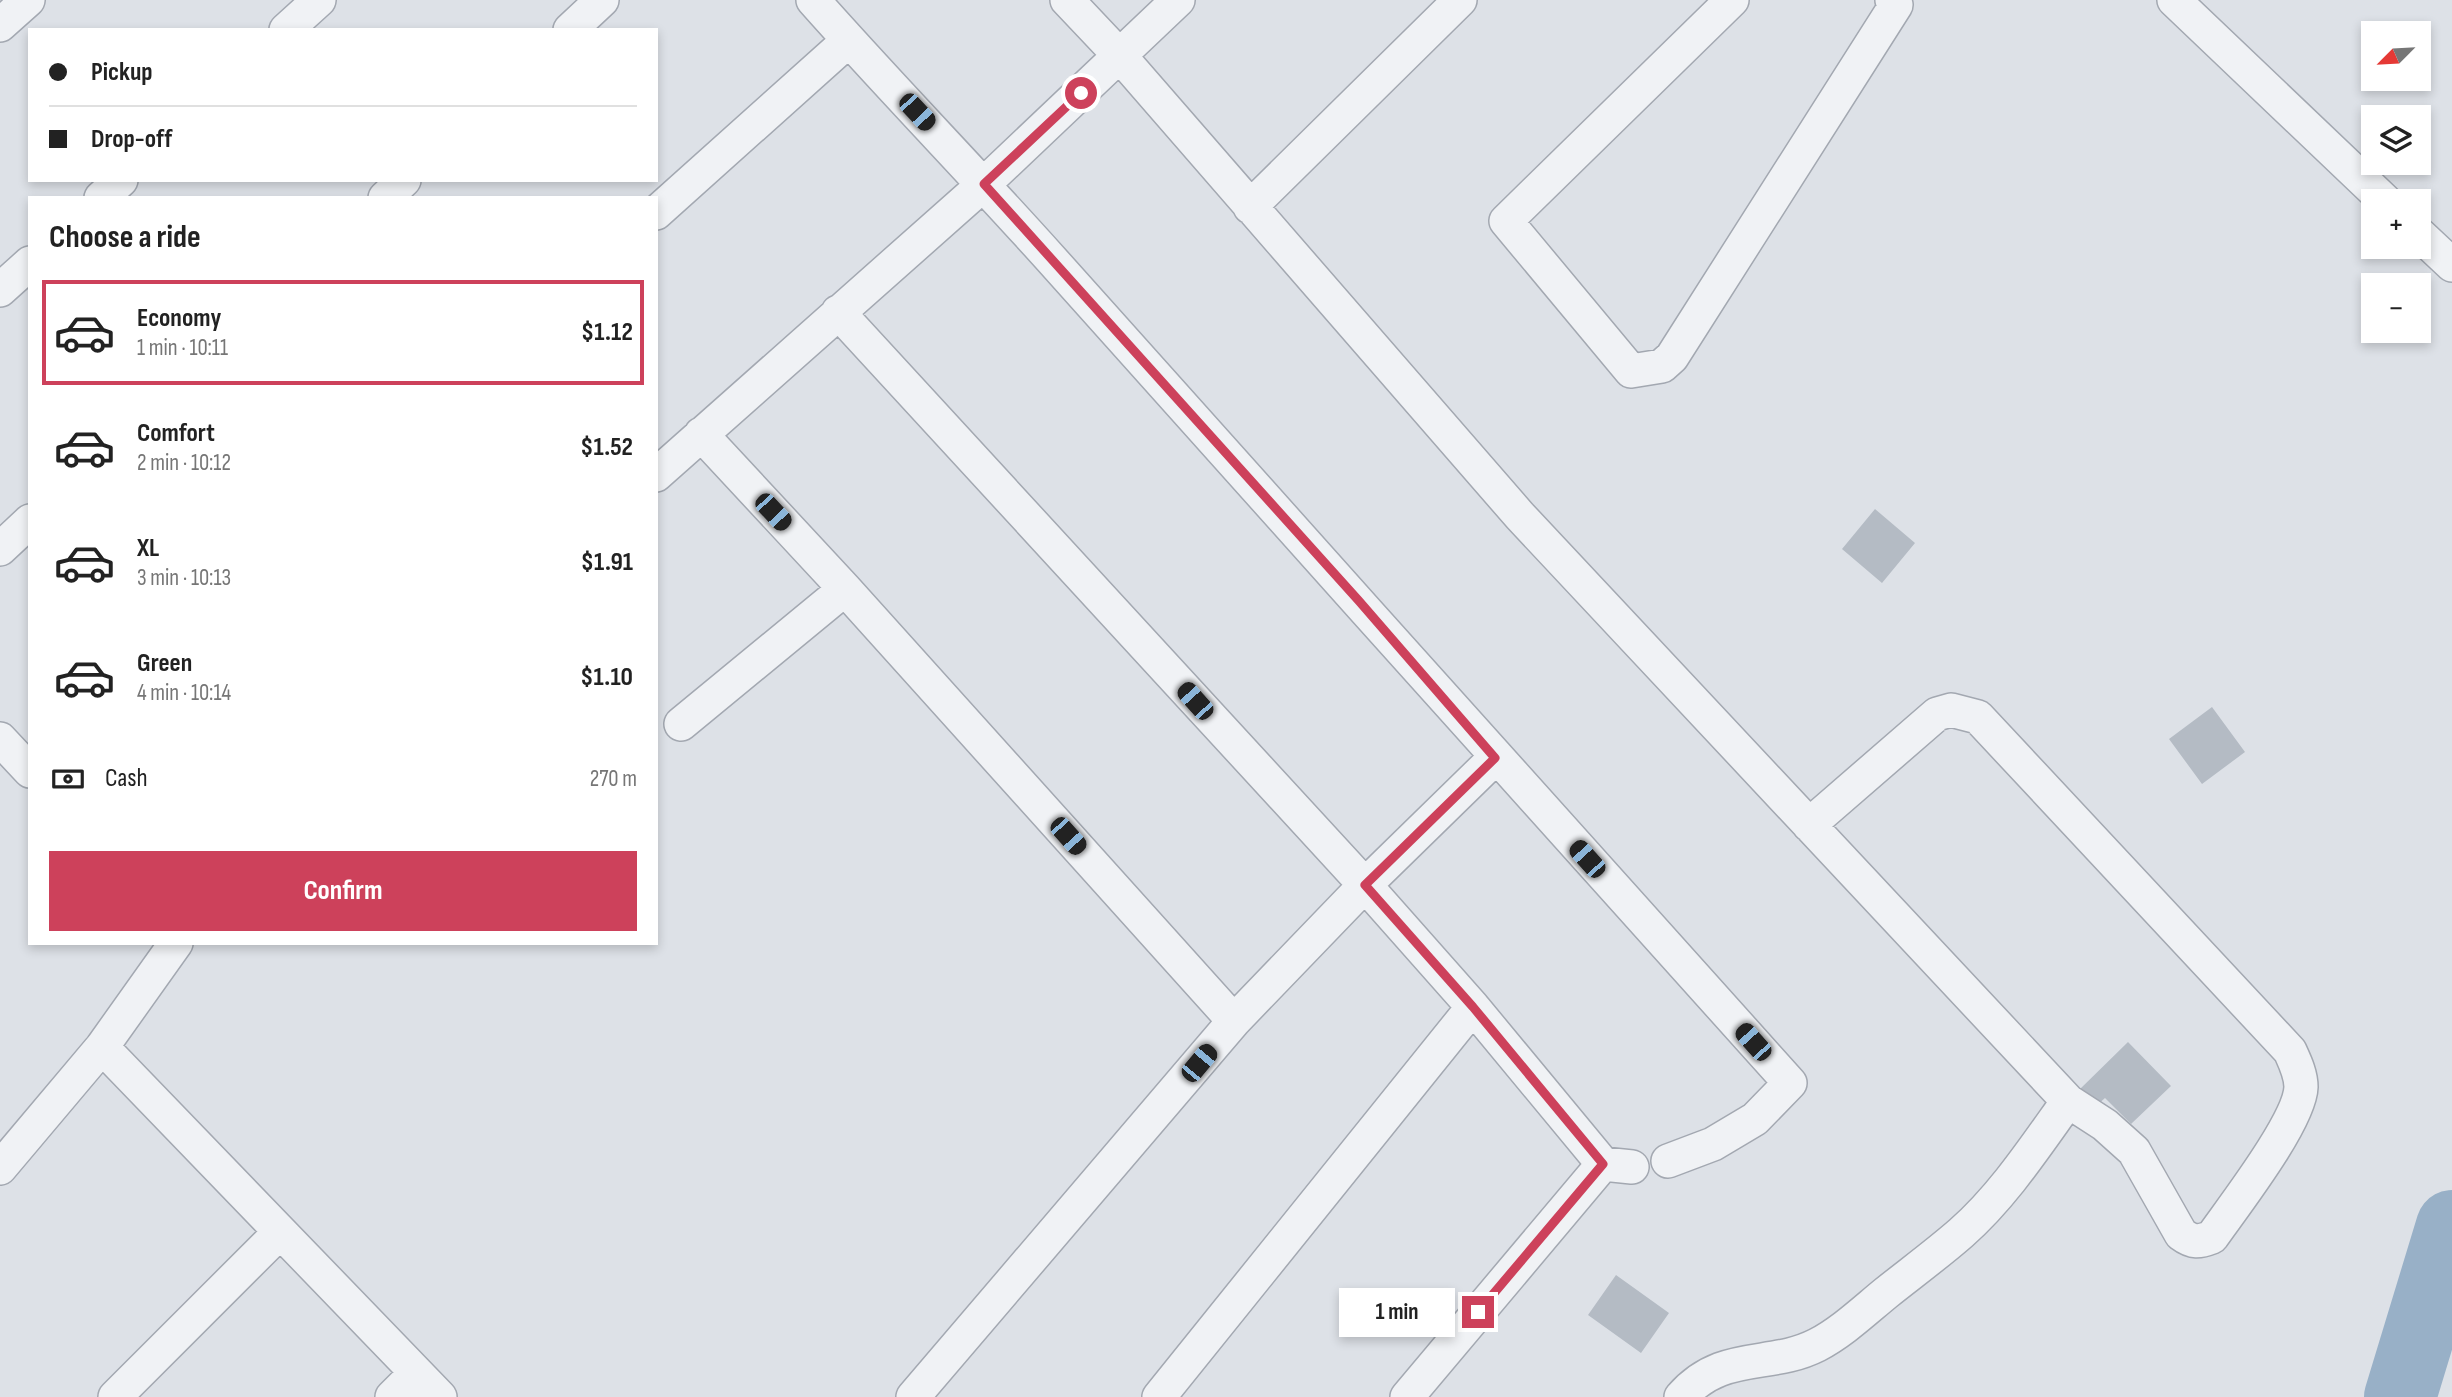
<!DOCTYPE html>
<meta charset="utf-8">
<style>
:root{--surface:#fff;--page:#f2f2f2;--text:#222;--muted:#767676;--line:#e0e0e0;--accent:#cd415b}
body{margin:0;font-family:"Sofia Sans Condensed",sans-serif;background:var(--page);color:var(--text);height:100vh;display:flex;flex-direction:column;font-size:26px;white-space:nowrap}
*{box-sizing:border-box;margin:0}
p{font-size:23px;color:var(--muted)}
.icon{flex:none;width:38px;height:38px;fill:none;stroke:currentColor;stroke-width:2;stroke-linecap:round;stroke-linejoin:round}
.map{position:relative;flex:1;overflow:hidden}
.side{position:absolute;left:28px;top:196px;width:630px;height:749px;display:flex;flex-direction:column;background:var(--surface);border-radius:0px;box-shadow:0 4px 10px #0003}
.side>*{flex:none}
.guide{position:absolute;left:28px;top:28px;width:630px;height:154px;border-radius:0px;box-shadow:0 4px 10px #0003;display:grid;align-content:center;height:154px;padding:0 21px;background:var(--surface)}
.needle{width:46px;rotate:246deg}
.buttons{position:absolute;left:2361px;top:21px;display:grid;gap:14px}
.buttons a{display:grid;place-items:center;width:70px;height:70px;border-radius:0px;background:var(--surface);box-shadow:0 4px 10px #0003;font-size:35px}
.end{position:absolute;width:32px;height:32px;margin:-16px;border:9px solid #cd415b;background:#fff;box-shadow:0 0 0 4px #fff}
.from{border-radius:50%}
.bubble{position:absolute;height:49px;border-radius:0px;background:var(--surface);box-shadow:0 4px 10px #0003;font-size:23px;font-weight:700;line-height:49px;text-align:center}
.car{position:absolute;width:21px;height:42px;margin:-21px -10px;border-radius:9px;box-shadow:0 0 5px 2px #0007;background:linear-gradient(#222 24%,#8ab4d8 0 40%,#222 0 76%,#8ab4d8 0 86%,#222 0)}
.guide b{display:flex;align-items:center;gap:24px;height:66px;font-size:26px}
.guide b+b{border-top:2px solid var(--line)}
.guide i{width:18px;height:18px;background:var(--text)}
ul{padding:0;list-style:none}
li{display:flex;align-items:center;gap:21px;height:105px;margin:0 14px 10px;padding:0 7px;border:4px solid transparent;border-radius:0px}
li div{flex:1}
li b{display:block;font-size:26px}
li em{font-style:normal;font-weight:700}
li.current{border-color:var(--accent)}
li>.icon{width:63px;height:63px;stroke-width:1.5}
h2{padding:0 21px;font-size:32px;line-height:84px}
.pay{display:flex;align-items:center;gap:18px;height:77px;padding:0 21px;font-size:26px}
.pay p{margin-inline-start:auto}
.action{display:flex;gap:14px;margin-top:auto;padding:14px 21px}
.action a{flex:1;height:80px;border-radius:0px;background:var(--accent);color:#fff;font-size:28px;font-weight:700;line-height:80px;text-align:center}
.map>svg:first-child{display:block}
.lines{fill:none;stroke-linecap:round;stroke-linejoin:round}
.river{stroke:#98b0c7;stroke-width:72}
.building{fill:#b4bbc4}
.minor-casing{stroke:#a3a8b1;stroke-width:36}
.minor{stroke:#f0f2f5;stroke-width:33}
.route{stroke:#cd415b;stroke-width:9}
</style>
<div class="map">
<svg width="2452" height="1397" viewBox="0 0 2452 1397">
<rect width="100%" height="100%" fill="#dde1e7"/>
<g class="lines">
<path class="river" d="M 2400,1397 L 2452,1226"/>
</g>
<path class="building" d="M 1875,509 L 1915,543 L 1882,583 L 1842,549 Z
M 2212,707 L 2245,752 L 2202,784 L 2169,739 Z
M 2128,1042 L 2171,1086 L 2131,1124 L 2105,1098 L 2095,1107 L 2079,1090 Z
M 1616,1275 L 1669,1313 L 1641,1353 L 1588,1315 Z"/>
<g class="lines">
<g class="minor-casing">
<path id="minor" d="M 813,0 C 891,88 973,172 1051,259 C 1298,533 1542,810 1790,1083 L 1755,1119 L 1713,1144 L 1668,1161
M 1067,0 L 1120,56 L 1520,516 L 2068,1101 C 2035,1147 2003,1196 1961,1233 C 1937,1254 1911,1273 1886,1293 C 1864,1311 1842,1332 1817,1345 C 1770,1369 1722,1350 1681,1397
M 1732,0 L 1506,221 L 1631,371 L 1662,366 L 1672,357 L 1896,5 L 1892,0
M 2174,0 L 2385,201
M 0,25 L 28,0
M 286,30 L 319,0
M 570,30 L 602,0
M 101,198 L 121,180
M 385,198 L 404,180
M 1250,207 L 1460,0
M 656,213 L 849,40
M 2418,233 L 2452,265
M 0,290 L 30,263
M 838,312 L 1365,885 L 1495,758
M 701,434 L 845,589 L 1234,1021
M 656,475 L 984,184 L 1178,0
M 0,549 L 30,521
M 681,724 L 845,589
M 0,739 L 30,771
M 1809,825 L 1937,714 L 1951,710 L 1978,717 L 2290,1051 C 2295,1062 2301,1074 2301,1087 C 2300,1121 2233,1207 2212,1237 C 2199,1242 2193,1243 2181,1234 L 2134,1151 L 2105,1125 L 2068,1101
M 102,1047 L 440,1397
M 0,1168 L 102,1047 L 176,943
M 115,1397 L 280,1232
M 392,1397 L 416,1373
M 913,1397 L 1234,1021 L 1365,885 L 1473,1007 L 1603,1164
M 1159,1397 L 1473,1007
M 1407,1397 L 1603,1164 L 1632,1167"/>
</g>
<use href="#minor" class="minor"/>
</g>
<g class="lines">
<path class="route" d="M 1081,93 L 984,184 L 1359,601 L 1495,758 L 1365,885 L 1473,1007 L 1603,1164 L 1478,1312"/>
</g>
</svg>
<div class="buttons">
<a><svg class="needle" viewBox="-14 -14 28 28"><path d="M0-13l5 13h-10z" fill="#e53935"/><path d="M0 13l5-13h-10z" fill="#767676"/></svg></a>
<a><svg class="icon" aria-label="layers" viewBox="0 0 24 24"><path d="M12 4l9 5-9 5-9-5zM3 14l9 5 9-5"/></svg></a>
<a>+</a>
<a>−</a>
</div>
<i class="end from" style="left:1081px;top:93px"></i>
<i class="end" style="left:1478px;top:1312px"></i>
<div class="bubble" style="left:1339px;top:1288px;width:116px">1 min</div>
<i class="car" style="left:917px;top:112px;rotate:137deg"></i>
<i class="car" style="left:773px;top:512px;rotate:137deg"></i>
<i class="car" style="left:1195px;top:701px;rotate:318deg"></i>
<i class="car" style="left:1068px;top:836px;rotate:138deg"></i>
<i class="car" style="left:1587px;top:859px;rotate:318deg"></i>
<i class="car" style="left:1753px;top:1042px;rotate:318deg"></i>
<i class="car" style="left:1199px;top:1063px;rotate:40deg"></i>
<div class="guide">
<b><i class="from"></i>Pickup</b>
<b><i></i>Drop-off</b>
</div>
<section class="side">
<h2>Choose a ride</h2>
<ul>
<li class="current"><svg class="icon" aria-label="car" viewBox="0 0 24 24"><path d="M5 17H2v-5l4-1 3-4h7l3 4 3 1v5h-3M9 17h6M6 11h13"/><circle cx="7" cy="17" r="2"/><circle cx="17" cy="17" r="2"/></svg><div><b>Economy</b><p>1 min · 10:11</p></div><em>$1.12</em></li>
<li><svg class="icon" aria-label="car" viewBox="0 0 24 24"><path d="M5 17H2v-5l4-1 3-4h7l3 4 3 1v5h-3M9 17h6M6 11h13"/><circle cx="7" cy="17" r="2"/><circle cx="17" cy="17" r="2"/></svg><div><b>Comfort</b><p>2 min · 10:12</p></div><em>$1.52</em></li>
<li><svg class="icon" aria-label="car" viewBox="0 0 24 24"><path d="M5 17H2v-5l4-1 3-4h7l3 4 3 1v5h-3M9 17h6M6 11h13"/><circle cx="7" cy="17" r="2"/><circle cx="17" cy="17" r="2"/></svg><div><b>XL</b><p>3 min · 10:13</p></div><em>$1.91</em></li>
<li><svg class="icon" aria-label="car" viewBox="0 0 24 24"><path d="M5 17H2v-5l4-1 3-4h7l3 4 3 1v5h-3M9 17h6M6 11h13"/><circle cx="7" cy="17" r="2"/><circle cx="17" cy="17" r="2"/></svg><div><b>Green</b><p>4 min · 10:14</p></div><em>$1.10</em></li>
</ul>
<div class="pay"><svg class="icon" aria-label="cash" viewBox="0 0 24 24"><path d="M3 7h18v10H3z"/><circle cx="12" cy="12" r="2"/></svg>Cash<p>270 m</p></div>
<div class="action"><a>Confirm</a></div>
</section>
</div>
